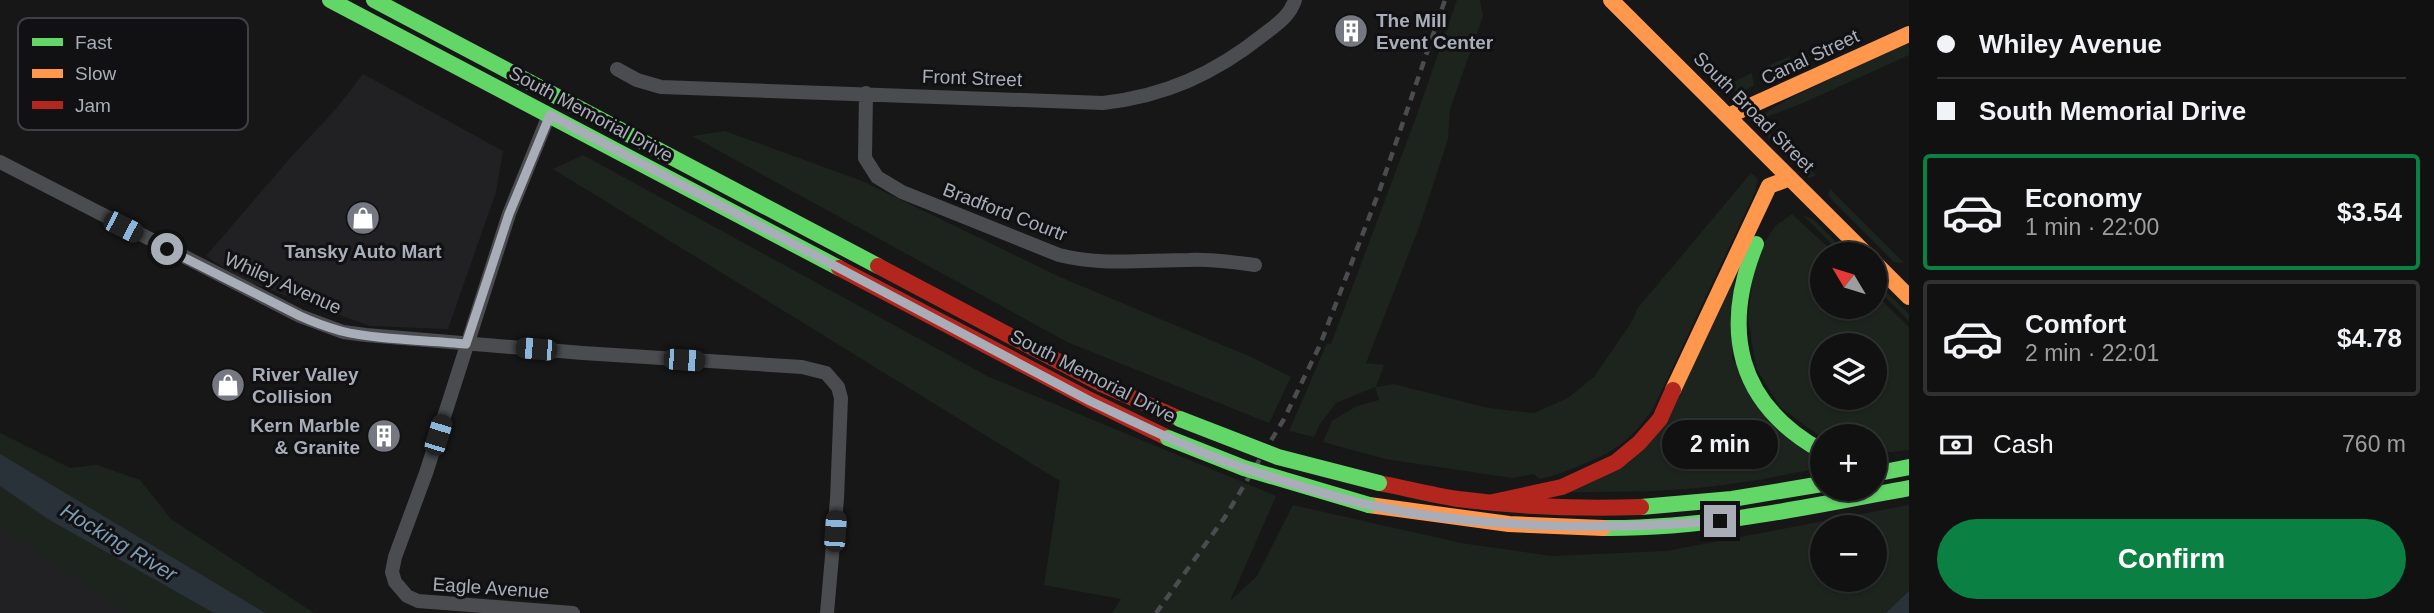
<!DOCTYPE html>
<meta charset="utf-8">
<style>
:root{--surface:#111;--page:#1e1f1f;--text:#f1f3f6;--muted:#9c9d9f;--line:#303131;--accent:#0b8043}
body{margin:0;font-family:Arial,sans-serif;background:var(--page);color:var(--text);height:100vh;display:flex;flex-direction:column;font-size:26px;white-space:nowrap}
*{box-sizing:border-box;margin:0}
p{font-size:23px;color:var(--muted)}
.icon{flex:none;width:38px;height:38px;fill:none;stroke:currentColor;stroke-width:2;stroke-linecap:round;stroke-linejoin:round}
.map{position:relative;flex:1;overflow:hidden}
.drawer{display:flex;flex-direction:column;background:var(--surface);width:525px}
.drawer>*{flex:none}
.top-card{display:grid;align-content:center;height:154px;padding:0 28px;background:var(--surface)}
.needle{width:46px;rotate:308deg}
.buttons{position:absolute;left:1810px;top:242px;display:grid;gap:14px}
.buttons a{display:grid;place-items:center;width:77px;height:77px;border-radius:50%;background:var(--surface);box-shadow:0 2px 5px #0004,0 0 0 2px var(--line);font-size:35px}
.end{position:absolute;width:32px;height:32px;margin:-16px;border:9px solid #a8adb8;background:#111;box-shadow:0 0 0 4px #111}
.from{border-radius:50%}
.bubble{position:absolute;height:49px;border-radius:24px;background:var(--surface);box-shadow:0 2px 5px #0004,0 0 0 2px var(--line);font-size:23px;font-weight:700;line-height:49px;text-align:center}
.car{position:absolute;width:21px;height:42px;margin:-21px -10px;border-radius:9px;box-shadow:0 0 5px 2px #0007;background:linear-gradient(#222 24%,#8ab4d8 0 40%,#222 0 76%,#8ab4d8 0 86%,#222 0)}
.top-card b{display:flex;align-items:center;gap:24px;height:66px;font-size:26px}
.top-card b+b{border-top:2px solid var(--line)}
.top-card i{width:18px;height:18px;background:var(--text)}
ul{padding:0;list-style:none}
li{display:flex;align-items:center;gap:21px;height:116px;margin:0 14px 10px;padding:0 14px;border:4px solid var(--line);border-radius:7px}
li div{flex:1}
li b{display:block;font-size:26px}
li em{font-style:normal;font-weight:700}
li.selected{border-color:var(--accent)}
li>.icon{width:63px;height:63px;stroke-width:1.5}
.pay{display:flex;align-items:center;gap:18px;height:77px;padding:0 28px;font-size:26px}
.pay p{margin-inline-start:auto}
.cta{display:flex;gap:14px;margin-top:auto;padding:14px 28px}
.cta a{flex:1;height:80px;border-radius:42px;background:var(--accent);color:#fff;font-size:28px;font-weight:700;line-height:80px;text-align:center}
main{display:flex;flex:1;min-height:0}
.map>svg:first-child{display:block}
.built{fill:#212123}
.green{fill:#1d241e;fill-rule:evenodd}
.water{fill:#2a3239}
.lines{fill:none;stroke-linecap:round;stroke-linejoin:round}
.street{stroke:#4b4c50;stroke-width:14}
.fast{stroke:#63d668;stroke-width:16}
.slow{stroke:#ff974d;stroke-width:16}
.jam{stroke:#b3261e;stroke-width:16}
.rail{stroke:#4b4c4f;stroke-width:4.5;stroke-dasharray:9 7;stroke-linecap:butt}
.fast-bridge{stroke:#63d668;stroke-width:16}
.route{stroke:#a8adb8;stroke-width:9}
.labels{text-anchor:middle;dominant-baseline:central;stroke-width:6;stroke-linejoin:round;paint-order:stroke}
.poi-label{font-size:19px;font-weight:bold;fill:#a8adb8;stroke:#111113;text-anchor:start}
.street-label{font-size:19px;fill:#a8adb8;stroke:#111113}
.water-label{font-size:21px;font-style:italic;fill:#7f9bb3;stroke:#111113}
.key{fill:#111113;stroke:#3e4045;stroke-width:2}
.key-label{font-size:19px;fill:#a8adb8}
</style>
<main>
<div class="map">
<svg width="1909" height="613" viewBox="0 0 1909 613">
<rect width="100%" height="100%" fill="#171717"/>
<path class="built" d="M 363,74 L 503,151 L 496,192 L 448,329 L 370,326 L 242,280 L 206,256 L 291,157 L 336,109 Z
M 0,505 L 192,613 L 0,613 Z"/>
<path class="green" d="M 1457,0 L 1480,0 L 1483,16 L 1450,109 L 1448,139 L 1420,225 L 1366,363 L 1384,365 L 1376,387 L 1394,384 L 1488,408 L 1534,413 L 1568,398 L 1594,377 L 1633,320 L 1637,309 L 1751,173 L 1758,179 L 1755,192 L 1653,409 C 1629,441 1618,450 1581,465 C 1567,471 1554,476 1539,479 L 1534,474 L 1512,478 L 1385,459 L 1323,442 L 1332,421 L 1357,406 L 1379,400 L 1375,387 L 1336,403 L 1320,424 L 1314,437 L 1289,431 L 1327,343 L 1331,344 L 1415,120 Z
M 1909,42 L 1909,55 L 1803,103 L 1766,117 L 1764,120 L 1760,116 L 1788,99 Z
M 1790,56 L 1793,69 L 1774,76 L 1766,67 Z
M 1752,73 L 1754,86 L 1738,93 L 1727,85 Z
M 1758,122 L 1816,175 L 1809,178 L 1760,129 Z
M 725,131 L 862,181 L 1060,277 L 1251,357 L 1291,377 L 1269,423 L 1067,342 L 692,136 Z
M 583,155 L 987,376 L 1276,496 L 1230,601 L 1257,576 L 1293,505 L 1461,543 L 1552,556 L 1666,551 L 1909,505 L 1909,613 L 1112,613 L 1121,599 L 1044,585 L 1060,481 L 553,169 ZM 1822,527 L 1874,527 L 1874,579 L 1822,579 Z
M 1830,189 L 1904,263 L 1894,262 L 1828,196 Z
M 1792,214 L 1835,254 L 1822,254 L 1822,306 L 1874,306 L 1874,293 L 1909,327 L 1909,450 L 1890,452 L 1874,451 L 1874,436 L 1822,436 L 1822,438 L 1780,407 L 1756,368 L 1748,318 L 1753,274 L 1765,242 L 1775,226 ZM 1822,345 L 1874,345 L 1874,397 L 1822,397 Z
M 1803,215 L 1814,220 L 1848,254 L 1842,254 Z
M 1734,276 L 1732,359 L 1822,459 L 1822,468 C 1793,473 1765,479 1737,483 C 1681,492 1625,492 1569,492 L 1634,457 Z
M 1874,280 L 1909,314 L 1909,321 L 1874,286 Z
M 0,433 L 70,468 L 97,465 L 140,480 L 171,519 L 314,613 L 127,613 L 0,527 Z"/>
<path class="water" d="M 0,454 L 265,613 L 214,613 L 48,519 L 0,486 Z
M 1909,591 L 1909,613 L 1886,613 Z"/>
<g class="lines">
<path class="street" d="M 617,69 L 637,80 L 661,87 L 1103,103 C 1165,96 1214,74 1263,35 C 1276,25 1290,16 1295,0
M 866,93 L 865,158 L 877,177 L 902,192 L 1059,255 C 1103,266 1145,260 1189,260 C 1211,259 1233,262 1255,265
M 549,115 L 509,214 L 426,473 L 395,557 L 392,572 L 395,582 L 407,596 L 418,601 L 573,613
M 0,162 L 300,316 L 343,332 L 366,335 L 583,353 L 802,367 L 826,373 L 838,387 L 841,398 L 837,499 L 827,613"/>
<path class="fast" d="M 330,0 L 839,268
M 374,0 L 878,266
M 1756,244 C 1721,330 1737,404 1822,451
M 1874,474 L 1909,467
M 1641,507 L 1732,499 L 1822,484
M 1603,528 C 1706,529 1808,507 1909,488"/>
<path class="slow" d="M 1611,0 L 1866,254
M 1728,116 L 1909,34
M 1874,262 L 1909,297
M 1673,390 L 1769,186 L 1790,178
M 1369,505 L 1509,524 L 1603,528"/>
<path class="jam" d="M 878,266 L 1101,384 L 1180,419
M 839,268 L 1090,400 L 1168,438
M 1379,483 C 1405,488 1432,495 1458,499 C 1519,507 1580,509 1641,507
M 1493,502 L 1562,487 L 1616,462 L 1639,443 L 1660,419 L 1673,390"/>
<path class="rail" d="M 1156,613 L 1225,517 L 1284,419 L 1320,345 L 1380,189 L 1445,0"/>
<path class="fast-bridge" d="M 1180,419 L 1278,457 L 1379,483
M 1168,438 L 1244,468 L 1369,505"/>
</g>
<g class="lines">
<path class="route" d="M 167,249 L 300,316 C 313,322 327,327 341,331 C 377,340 428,340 466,344 L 509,214 L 550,115 L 1090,401 C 1141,425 1193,451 1247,469 C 1287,482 1328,496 1369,505 C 1485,529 1602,530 1720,521"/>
</g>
<defs>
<g id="building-disc" transform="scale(1.75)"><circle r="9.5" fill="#757880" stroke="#111113"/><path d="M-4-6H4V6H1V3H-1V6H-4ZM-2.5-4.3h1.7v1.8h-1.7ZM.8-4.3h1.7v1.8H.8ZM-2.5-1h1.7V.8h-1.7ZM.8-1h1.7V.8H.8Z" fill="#fff"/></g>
<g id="shop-disc" transform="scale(1.75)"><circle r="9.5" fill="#757880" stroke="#111113"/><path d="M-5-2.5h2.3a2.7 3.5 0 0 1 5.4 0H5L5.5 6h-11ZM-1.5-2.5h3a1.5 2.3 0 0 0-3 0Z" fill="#fff"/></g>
</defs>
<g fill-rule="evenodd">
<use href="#building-disc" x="1351" y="31"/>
<use href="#shop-disc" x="363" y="218"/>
<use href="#shop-disc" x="228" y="385"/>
<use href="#building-disc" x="384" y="436"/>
</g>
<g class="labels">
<g class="poi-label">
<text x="1376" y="20">The Mill<tspan x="1376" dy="22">Event Center</tspan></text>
<text x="363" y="251" text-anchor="middle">Tansky Auto Mart</text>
<text x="252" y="374">River Valley<tspan x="252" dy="22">Collision</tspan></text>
<text x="360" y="425" text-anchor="end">Kern Marble<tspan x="360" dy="22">&amp; Granite</tspan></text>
</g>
<g class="street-label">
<text transform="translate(1810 57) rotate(-25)">Canal Street</text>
<text transform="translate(972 78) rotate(2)">Front Street</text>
<text transform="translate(1754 112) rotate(45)">South Broad Street</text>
<text transform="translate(591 114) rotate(28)">South Memorial Drive</text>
<text transform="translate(1005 212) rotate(21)">Bradford Courtr</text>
<text transform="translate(283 283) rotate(24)">Whiley Avenue</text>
<text transform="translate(1093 376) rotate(27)">South Memorial Drive</text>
<text transform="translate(491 588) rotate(4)">Eagle Avenue</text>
</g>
<g class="water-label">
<text transform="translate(119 542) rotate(31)">Hocking River</text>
</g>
</g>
<rect x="18" y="18" width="230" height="112" rx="10" class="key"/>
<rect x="32" y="38" width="31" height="8" fill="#63d668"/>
<rect x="32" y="69" width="31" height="9" fill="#ff974d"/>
<rect x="32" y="101" width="31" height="8" fill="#b3261e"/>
<g class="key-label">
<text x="75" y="49">Fast</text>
<text x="75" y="80">Slow</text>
<text x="75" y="112">Jam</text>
</g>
</svg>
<div class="buttons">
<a><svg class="needle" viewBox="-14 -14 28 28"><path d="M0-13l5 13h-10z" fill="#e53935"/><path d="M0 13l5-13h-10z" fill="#9c9d9f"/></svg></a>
<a><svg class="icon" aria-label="layers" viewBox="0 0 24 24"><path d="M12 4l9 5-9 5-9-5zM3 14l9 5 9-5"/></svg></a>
<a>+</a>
<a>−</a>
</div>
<i class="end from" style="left:167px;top:249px"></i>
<i class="end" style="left:1720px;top:521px"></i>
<div class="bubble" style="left:1662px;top:420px;width:116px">2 min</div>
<i class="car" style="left:123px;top:227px;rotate:117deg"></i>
<i class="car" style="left:536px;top:349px;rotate:275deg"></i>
<i class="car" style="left:684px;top:360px;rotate:94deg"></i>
<i class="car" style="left:438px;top:435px;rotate:17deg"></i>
<i class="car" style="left:835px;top:531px;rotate:4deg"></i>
</div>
<section class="drawer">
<div class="top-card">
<b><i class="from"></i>Whiley Avenue</b>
<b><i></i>South Memorial Drive</b>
</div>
<ul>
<li class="selected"><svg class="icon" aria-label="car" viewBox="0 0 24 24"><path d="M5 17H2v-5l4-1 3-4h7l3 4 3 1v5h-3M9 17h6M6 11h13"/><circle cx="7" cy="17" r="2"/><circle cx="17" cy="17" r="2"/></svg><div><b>Economy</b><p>1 min · 22:00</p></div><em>$3.54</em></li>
<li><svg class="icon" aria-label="car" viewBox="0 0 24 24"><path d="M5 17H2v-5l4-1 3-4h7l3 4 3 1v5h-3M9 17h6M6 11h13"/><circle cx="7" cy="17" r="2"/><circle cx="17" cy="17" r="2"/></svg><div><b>Comfort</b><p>2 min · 22:01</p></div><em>$4.78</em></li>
</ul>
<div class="pay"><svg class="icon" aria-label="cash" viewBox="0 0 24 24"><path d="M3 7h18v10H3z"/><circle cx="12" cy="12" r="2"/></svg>Cash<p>760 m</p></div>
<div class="cta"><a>Confirm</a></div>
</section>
</main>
